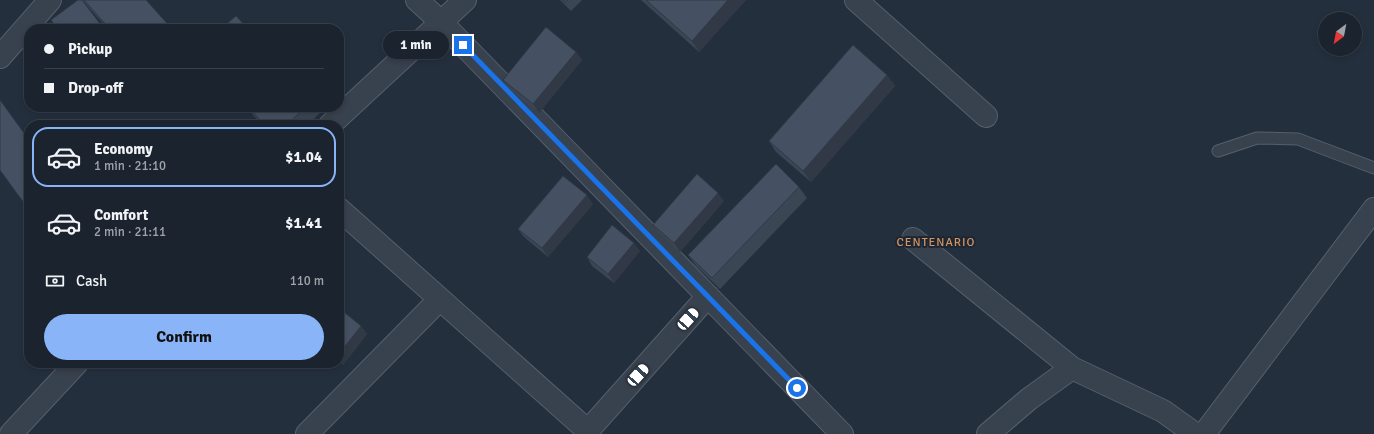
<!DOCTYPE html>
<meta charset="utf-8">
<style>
:root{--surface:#1b232e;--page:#242b36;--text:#f1f3f6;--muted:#a0a4aa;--line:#39404a;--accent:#8ab4f8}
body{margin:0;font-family:Signika,sans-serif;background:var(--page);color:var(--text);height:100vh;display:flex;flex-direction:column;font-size:15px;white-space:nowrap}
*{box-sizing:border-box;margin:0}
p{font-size:13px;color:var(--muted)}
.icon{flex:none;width:22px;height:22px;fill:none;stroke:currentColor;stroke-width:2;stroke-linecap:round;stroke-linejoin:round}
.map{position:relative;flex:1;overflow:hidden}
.drawer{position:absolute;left:24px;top:120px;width:320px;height:248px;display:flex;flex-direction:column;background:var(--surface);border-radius:16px;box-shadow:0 2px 6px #0003,0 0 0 1px var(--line)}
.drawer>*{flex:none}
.top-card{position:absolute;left:24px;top:24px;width:320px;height:88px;border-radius:16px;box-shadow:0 2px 6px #0003,0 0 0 1px var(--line);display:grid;align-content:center;height:88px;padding:0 20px;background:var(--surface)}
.needle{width:26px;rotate:212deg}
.controls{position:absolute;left:1318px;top:12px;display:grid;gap:8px}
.controls a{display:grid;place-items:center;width:44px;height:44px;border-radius:50%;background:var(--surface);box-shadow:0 2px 6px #0003,0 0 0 1px var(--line);font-size:20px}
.end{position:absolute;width:18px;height:18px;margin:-9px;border:5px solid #1a73e8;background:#fff;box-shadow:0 0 0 2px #fff}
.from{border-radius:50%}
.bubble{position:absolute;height:28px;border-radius:14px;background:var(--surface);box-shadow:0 2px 6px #0003,0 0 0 1px var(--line);font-size:13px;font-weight:800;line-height:28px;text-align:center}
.car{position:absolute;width:12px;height:24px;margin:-12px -6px;border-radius:5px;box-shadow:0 0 3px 1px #0007;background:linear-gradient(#fff 24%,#345 0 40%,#fff 0 76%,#345 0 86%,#fff 0)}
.top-card b{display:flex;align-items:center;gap:14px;height:38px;font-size:15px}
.top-card b+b{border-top:1px solid var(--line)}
.top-card i{width:10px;height:10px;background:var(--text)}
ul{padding:7px 0 0;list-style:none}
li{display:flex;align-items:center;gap:12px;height:60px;margin:0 8px 6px;padding:0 12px;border:2px solid transparent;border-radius:16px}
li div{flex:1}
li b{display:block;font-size:15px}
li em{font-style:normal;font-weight:800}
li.selected{border-color:var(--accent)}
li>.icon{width:36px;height:36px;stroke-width:1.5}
.pay{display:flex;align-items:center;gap:10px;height:44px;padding:0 20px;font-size:15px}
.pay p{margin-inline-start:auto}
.cta{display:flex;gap:8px;margin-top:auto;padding:8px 20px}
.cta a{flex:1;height:46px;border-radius:24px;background:var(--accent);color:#111;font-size:16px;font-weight:800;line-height:46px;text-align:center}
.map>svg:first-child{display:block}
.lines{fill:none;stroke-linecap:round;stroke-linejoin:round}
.service-casing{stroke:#565f6c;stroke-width:13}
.minor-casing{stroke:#565f6c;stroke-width:24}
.service{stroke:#38414e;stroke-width:11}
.minor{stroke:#38414e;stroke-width:22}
.wall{fill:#3b4654}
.shaded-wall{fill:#303945}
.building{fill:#455162;stroke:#303945}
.route{stroke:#1a73e8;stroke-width:5}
.labels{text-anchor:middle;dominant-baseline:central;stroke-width:4;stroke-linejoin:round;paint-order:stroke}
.neighbourhood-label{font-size:12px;letter-spacing:1px;fill:#d59563;stroke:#1d2633}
</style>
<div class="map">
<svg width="1374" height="434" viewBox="0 0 1374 434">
<rect width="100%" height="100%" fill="#242f3e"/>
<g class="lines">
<g class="service-casing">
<path id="service" d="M 1218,151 L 1257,138 L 1298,139 L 1374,168"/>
</g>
<g class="minor-casing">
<path id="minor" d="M 417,0 L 441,22 L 842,434
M 856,0 L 986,116
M 0,57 L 50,0
M 330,125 L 465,0
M 339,209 L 588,431
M 913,239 L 1072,368
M 11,434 L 77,363
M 307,434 L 440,299
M 585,434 L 708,296
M 988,434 L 1029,399 L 1072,368 L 1163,411 L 1195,434
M 1204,434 L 1374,209"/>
</g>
<use href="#service" class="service"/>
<use href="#minor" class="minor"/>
</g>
<path class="wall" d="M 82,0 L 146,0 L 172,29 L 108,29 Z
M 560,0 L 582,0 L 571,11 Z
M 641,0 L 746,0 L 699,52 Z
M 576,52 L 582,60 L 539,113 L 509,89 L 503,80 Z
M 887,75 L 895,86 L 811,182 L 776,152 L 769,141 Z
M 246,107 L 317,107 L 321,112 L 307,125 L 262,125 Z
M 799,187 L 807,198 L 720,289 L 696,266 L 688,255 Z
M 724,201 L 680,252 L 659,233 L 653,225 Z
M 593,204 L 548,257 L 524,237 L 518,229 Z
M 640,251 L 614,283 L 592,266 L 587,257 Z
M 339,308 L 361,326 L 367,334 L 343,365 L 339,361 Z"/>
<path class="shaded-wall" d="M 728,0 L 746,0 L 699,52 L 692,41 Z
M 576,52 L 582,60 L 539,113 L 533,104 Z
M 887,75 L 895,86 L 811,182 L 803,171 Z
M 718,193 L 724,201 L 680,252 L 674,243 Z
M 587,195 L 593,204 L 548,257 L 542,248 Z
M 634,243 L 640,251 L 614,283 L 608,274 Z
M 361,326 L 367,334 L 343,365 L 339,358 L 339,354 Z"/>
<path class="building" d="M 78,0 L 82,0 L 104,29 L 58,29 L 51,20 Z
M 84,0 L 146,0 L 172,29 L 110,29 Z
M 563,0 L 568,0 L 565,3 Z
M 646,0 L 728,0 L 692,41 Z
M 236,16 L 248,29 L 221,29 Z
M 546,27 L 576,52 L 533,104 L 503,80 Z
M 853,45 L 887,75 L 803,171 L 769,141 Z
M 0,100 L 29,140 L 29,210 L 0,170 Z
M 248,107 L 306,107 L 286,125 L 265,125 Z
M 776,164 L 799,187 L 712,278 L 688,255 Z
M 697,174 L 718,193 L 674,243 L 653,225 Z
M 563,176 L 587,195 L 542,248 L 518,229 Z
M 612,225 L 634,243 L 608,274 L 587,257 Z
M 339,308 L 361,326 L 339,354 Z"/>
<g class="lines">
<path class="route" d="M 463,45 L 797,388"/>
</g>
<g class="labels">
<g class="neighbourhood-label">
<text x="936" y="242">CENTENARIO</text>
</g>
</g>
</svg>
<div class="controls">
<a><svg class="needle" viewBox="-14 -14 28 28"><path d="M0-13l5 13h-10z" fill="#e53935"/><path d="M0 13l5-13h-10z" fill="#a0a4aa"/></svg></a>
</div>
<i class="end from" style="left:797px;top:388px"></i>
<i class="end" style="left:463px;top:45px"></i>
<div class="bubble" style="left:383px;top:31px;width:66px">1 min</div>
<i class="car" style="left:688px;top:319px;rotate:42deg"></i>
<i class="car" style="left:638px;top:375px;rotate:42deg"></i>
<div class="top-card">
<b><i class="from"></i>Pickup</b>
<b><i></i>Drop-off</b>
</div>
<section class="drawer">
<ul>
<li class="selected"><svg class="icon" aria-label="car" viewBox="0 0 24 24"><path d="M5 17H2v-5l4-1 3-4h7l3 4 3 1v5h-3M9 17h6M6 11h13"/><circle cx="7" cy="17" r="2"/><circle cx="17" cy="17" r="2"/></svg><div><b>Economy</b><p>1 min · 21:10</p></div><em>$1.04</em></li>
<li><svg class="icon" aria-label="car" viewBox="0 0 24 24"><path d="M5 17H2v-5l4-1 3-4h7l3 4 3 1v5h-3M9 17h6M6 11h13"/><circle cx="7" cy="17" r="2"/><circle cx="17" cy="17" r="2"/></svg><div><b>Comfort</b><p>2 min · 21:11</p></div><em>$1.41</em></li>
</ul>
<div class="pay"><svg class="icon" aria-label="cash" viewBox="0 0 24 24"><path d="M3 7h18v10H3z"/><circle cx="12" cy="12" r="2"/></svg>Cash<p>110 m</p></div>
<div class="cta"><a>Confirm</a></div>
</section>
</div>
